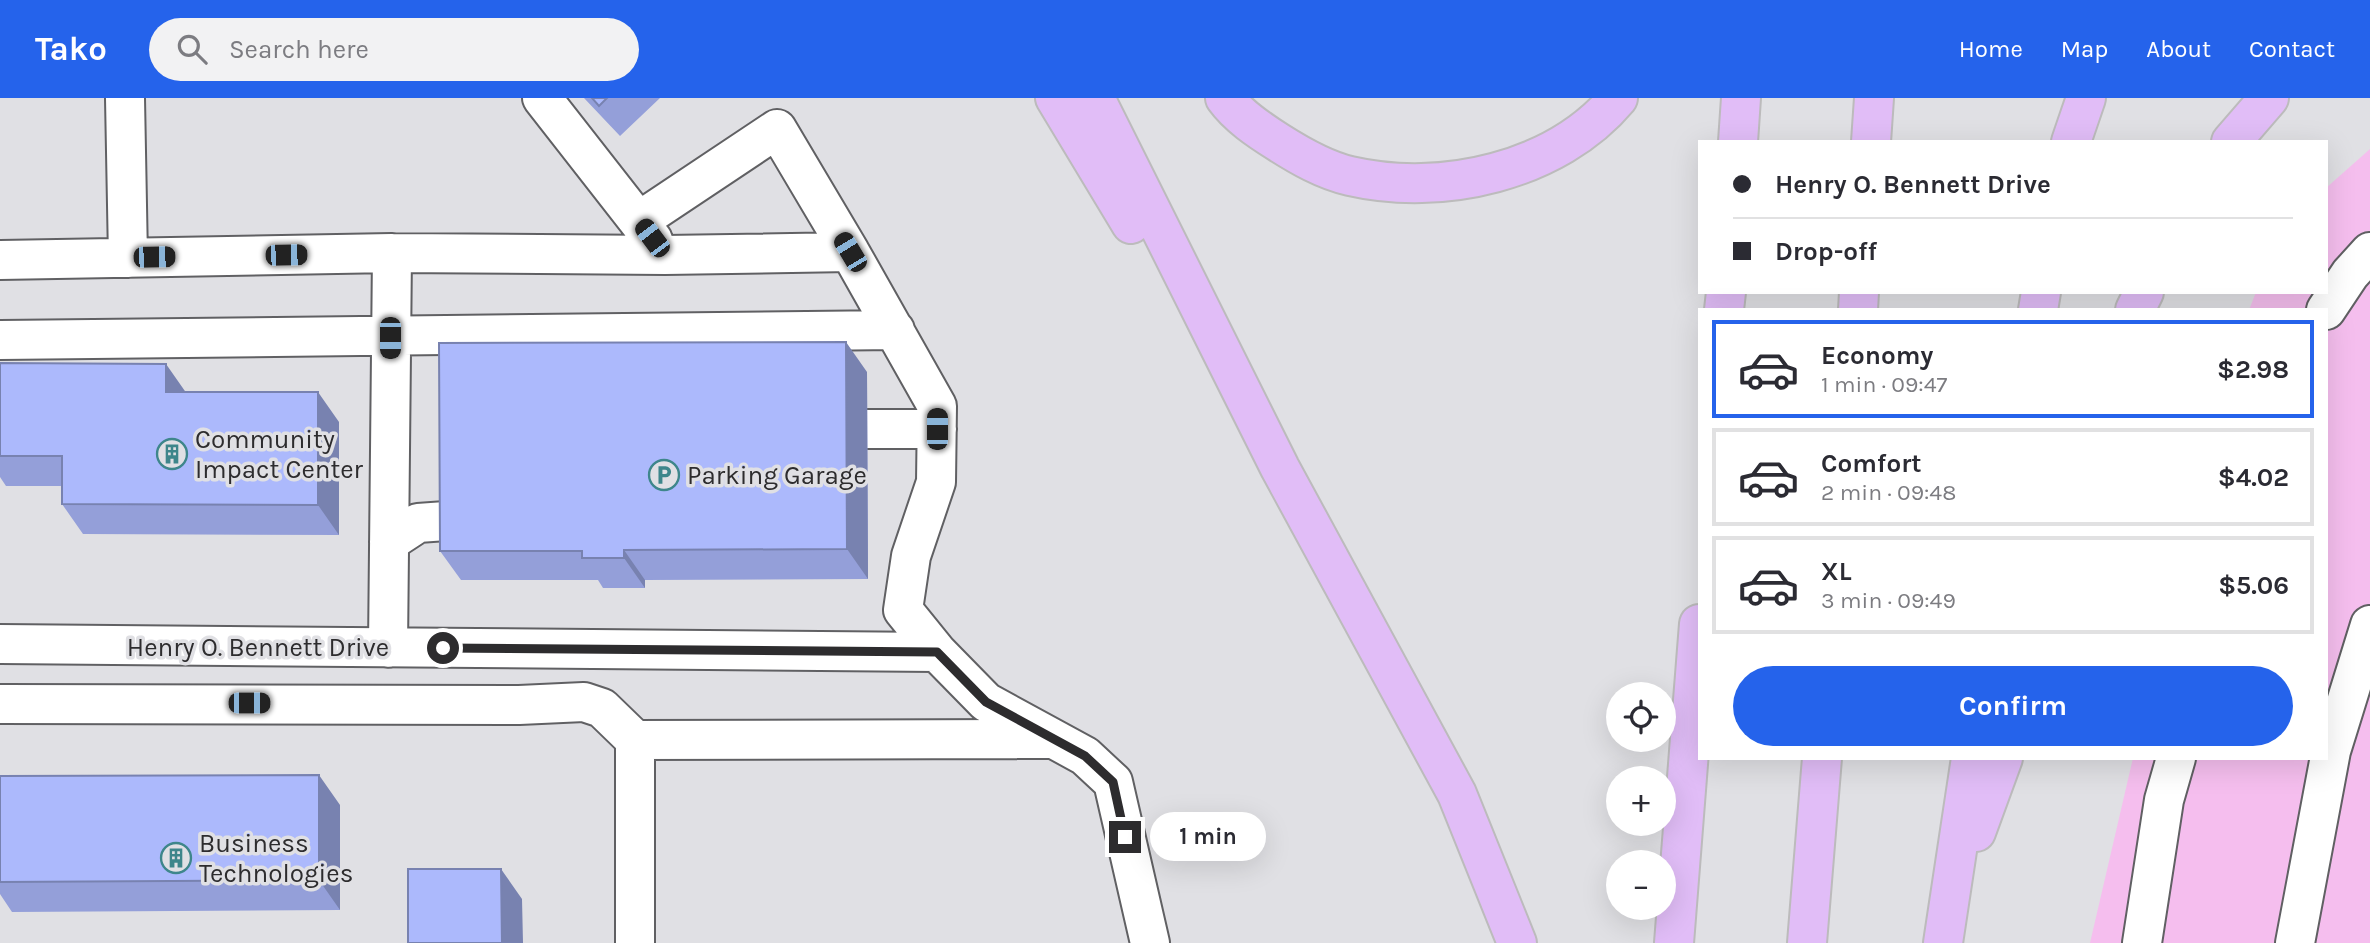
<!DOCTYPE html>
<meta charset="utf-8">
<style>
:root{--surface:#fff;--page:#f2f2f3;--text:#2b2b33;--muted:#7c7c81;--line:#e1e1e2;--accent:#2563eb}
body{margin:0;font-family:Karla,sans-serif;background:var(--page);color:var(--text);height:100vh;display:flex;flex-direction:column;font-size:26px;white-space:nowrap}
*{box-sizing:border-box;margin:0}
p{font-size:23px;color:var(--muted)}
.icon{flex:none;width:38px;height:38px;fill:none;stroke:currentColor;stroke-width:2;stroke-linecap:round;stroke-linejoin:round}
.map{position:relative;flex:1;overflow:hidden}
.side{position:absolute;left:1698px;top:210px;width:630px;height:452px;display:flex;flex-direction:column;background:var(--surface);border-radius:0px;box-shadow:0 7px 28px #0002}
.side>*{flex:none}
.guide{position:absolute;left:1698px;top:42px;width:630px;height:154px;border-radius:0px;box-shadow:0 7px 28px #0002;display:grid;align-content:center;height:154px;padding:0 35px;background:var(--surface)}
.tools{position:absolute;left:1606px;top:584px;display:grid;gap:14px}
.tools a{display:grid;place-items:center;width:70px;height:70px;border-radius:50%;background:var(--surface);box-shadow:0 7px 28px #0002;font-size:35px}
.end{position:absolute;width:32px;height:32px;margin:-16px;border:9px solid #2d2c2e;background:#fff;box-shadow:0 0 0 4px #fff}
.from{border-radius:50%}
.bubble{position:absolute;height:49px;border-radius:24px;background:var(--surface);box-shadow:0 7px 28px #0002;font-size:23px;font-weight:700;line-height:49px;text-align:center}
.car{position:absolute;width:21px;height:42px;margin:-21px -10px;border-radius:9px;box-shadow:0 0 5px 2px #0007;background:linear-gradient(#222 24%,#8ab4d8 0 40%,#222 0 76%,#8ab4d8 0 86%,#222 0)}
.guide b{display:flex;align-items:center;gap:24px;height:66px;font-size:26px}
.guide b+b{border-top:2px solid var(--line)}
.guide i{width:18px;height:18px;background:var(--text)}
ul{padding:12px 0 0;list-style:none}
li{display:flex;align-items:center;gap:21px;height:98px;margin:0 14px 10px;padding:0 21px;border:4px solid var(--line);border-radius:0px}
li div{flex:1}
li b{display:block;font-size:26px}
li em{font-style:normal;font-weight:700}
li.selected{border-color:var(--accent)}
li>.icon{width:63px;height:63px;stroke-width:1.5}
.action{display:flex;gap:14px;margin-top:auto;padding:14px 35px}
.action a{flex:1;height:80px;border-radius:42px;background:var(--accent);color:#fff;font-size:28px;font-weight:700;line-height:80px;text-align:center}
header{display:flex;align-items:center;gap:42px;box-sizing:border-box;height:98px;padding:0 35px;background:var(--accent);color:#fff}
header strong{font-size:33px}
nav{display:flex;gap:38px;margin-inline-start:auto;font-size:24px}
.search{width:490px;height:63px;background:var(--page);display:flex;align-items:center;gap:18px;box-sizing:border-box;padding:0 24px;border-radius:38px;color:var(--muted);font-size:26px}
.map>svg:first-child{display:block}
.green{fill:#f5beee}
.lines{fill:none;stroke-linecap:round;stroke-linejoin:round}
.minor-casing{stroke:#606063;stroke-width:42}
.highway-casing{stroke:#bcbbbc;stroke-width:42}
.minor{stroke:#fff;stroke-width:38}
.highway{stroke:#e1bdf7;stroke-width:38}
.wall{fill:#949fd9}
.shaded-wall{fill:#7882b0}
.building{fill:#acb9fc;stroke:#7882b0;stroke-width:2}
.route{stroke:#2d2c2e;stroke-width:9}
.labels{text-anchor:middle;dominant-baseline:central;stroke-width:7;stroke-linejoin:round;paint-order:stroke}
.poi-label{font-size:26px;fill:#2d2c2e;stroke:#e0e0e4;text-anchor:start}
.street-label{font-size:26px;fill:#2d2c2e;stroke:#e0e0e4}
</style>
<header>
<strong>Tako</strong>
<div class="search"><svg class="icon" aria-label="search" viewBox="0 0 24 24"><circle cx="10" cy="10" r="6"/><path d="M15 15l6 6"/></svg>Search here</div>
<nav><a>Home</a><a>Map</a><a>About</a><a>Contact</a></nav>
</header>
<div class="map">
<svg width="2370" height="845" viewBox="0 0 2370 845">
<rect width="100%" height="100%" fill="#e0e0e4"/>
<path class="green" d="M 2370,51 L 2370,845 L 2090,845 L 2133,660 L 2326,660 L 2326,212 L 2249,212 L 2256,194 L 2326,194 L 2326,90 Z"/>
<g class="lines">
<g class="minor-casing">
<path id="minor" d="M 125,0 L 128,160
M 542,0 L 653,142
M 639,123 L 777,31 L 850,154
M 0,162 L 392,155 L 665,157 L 850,154 L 937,308 L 936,384 L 911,458 L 903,512 L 937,554 L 986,604 L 1085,658 L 1113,684 L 1150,845
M 2326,212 L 2350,176 L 2370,154
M 0,242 L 895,232
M 867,331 L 937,331
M 389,444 L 418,425 L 460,422
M 0,546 L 937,554
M 388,550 L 392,155
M 0,606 L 519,607 L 584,604 L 602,610 L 635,642 L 635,845
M 635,642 L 1050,641
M 2142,845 L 2164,702 L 2176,660
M 2295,845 L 2331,653 L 2370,527"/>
</g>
<g class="highway-casing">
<path id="highway" d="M 1055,0 L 1131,126
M 1095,0 L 1280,370 L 1457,696 L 1517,845
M 1225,0 C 1238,18 1259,32 1278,44 C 1300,58 1324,72 1350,78 C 1441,99 1556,74 1618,0
M 1738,44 L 1741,0
M 1871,44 L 1874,0
M 2071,44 L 2086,0
M 2231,44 L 2269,0
M 1724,212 L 1726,194
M 1858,212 L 1859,194
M 2038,212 L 2041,194
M 2135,212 L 2144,194
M 1976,734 L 2003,660
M 1674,845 L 1699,526
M 1807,845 L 1822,660
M 1943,845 L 1971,660"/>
</g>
<use href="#minor" class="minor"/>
<use href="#highway" class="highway"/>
</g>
<path class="wall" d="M 584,0 L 660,0 L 620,38 Z
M 0,265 L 186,294 L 339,324 L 339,437 L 83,436 L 62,406 L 62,388 L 6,388 L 0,379 Z
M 867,274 L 868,481 L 645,482 L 645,490 L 603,490 L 598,482 L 461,482 L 440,453 Z
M 0,678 L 340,707 L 340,812 L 12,814 L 0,796 Z"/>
<path class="shaded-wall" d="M 846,244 L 867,274 L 868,481 L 847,451 Z
M 166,266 L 187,296 L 166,294 Z
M 318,294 L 339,324 L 339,437 L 318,407 Z
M 624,452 L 645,482 L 645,490 L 624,460 Z
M 319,677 L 340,707 L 340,812 L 319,782 Z
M 501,771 L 522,801 L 523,845 L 502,845 Z"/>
<path class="building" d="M 592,0 L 607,0 L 599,8 Z
M 846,244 L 847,451 L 624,452 L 624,460 L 582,460 L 582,453 L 440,453 L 439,245 Z
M 0,265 L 166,266 L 166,294 L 318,294 L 318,407 L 62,406 L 62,358 L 0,358 Z
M 319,677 L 319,782 L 0,784 L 0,678 Z
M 408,771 L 501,771 L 502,845 L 408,845 Z"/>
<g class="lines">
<path class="route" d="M 443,550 L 937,554 L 986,604 L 1085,658 L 1113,684 L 1125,739"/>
</g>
<defs>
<g id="building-ring" transform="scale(1.575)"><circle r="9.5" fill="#e0e0e4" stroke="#3e868b" stroke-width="1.5"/><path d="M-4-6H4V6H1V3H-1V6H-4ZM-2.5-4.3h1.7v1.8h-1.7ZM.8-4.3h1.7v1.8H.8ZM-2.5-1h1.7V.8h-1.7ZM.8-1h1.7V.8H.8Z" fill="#3e868b"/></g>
<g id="parking-ring" transform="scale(1.575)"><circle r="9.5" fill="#e0e0e4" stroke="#3e868b" stroke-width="1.5"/><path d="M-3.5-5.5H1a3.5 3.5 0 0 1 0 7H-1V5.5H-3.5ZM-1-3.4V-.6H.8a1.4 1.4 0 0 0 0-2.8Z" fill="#3e868b"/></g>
</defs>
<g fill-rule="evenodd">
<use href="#building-ring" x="172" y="356"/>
<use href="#parking-ring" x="664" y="377"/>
<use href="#building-ring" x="176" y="760"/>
</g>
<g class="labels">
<g class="poi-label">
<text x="195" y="341">Community<tspan x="195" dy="30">Impact Center</tspan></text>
<text x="687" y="377">Parking Garage</text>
<text x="199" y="745">Business<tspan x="199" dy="30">Technologies</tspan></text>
</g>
<g class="street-label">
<text x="258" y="549">Henry O. Bennett Drive</text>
</g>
</g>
</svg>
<div class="tools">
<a><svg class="icon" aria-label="locate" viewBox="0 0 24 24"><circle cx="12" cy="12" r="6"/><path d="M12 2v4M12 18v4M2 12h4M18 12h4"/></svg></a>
<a>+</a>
<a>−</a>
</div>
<i class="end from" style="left:443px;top:550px"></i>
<i class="end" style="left:1125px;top:739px"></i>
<div class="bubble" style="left:1150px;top:714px;width:116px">1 min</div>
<i class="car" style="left:652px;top:140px;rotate:323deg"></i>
<i class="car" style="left:850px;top:154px;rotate:329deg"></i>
<i class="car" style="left:286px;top:157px;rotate:89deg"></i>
<i class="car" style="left:154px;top:159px;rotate:89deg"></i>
<i class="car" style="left:390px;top:240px;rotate:180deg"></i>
<i class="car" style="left:937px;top:331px;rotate:0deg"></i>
<i class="car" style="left:249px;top:605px;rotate:90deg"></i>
<div class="guide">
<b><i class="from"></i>Henry O. Bennett Drive</b>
<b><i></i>Drop-off</b>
</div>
<section class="side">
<ul>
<li class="selected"><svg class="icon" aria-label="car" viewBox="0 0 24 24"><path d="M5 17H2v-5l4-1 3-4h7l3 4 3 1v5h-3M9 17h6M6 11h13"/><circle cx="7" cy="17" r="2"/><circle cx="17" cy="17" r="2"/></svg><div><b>Economy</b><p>1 min · 09:47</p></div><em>$2.98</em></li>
<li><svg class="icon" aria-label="car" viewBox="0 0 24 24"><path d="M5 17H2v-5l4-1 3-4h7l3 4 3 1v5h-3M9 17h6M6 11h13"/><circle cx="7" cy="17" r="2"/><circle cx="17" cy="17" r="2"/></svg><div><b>Comfort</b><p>2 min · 09:48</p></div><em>$4.02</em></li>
<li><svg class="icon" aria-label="car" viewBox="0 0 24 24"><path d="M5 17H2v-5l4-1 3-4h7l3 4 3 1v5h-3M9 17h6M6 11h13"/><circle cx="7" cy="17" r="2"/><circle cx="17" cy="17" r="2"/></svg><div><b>XL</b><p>3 min · 09:49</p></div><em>$5.06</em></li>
</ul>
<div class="action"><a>Confirm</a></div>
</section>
</div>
